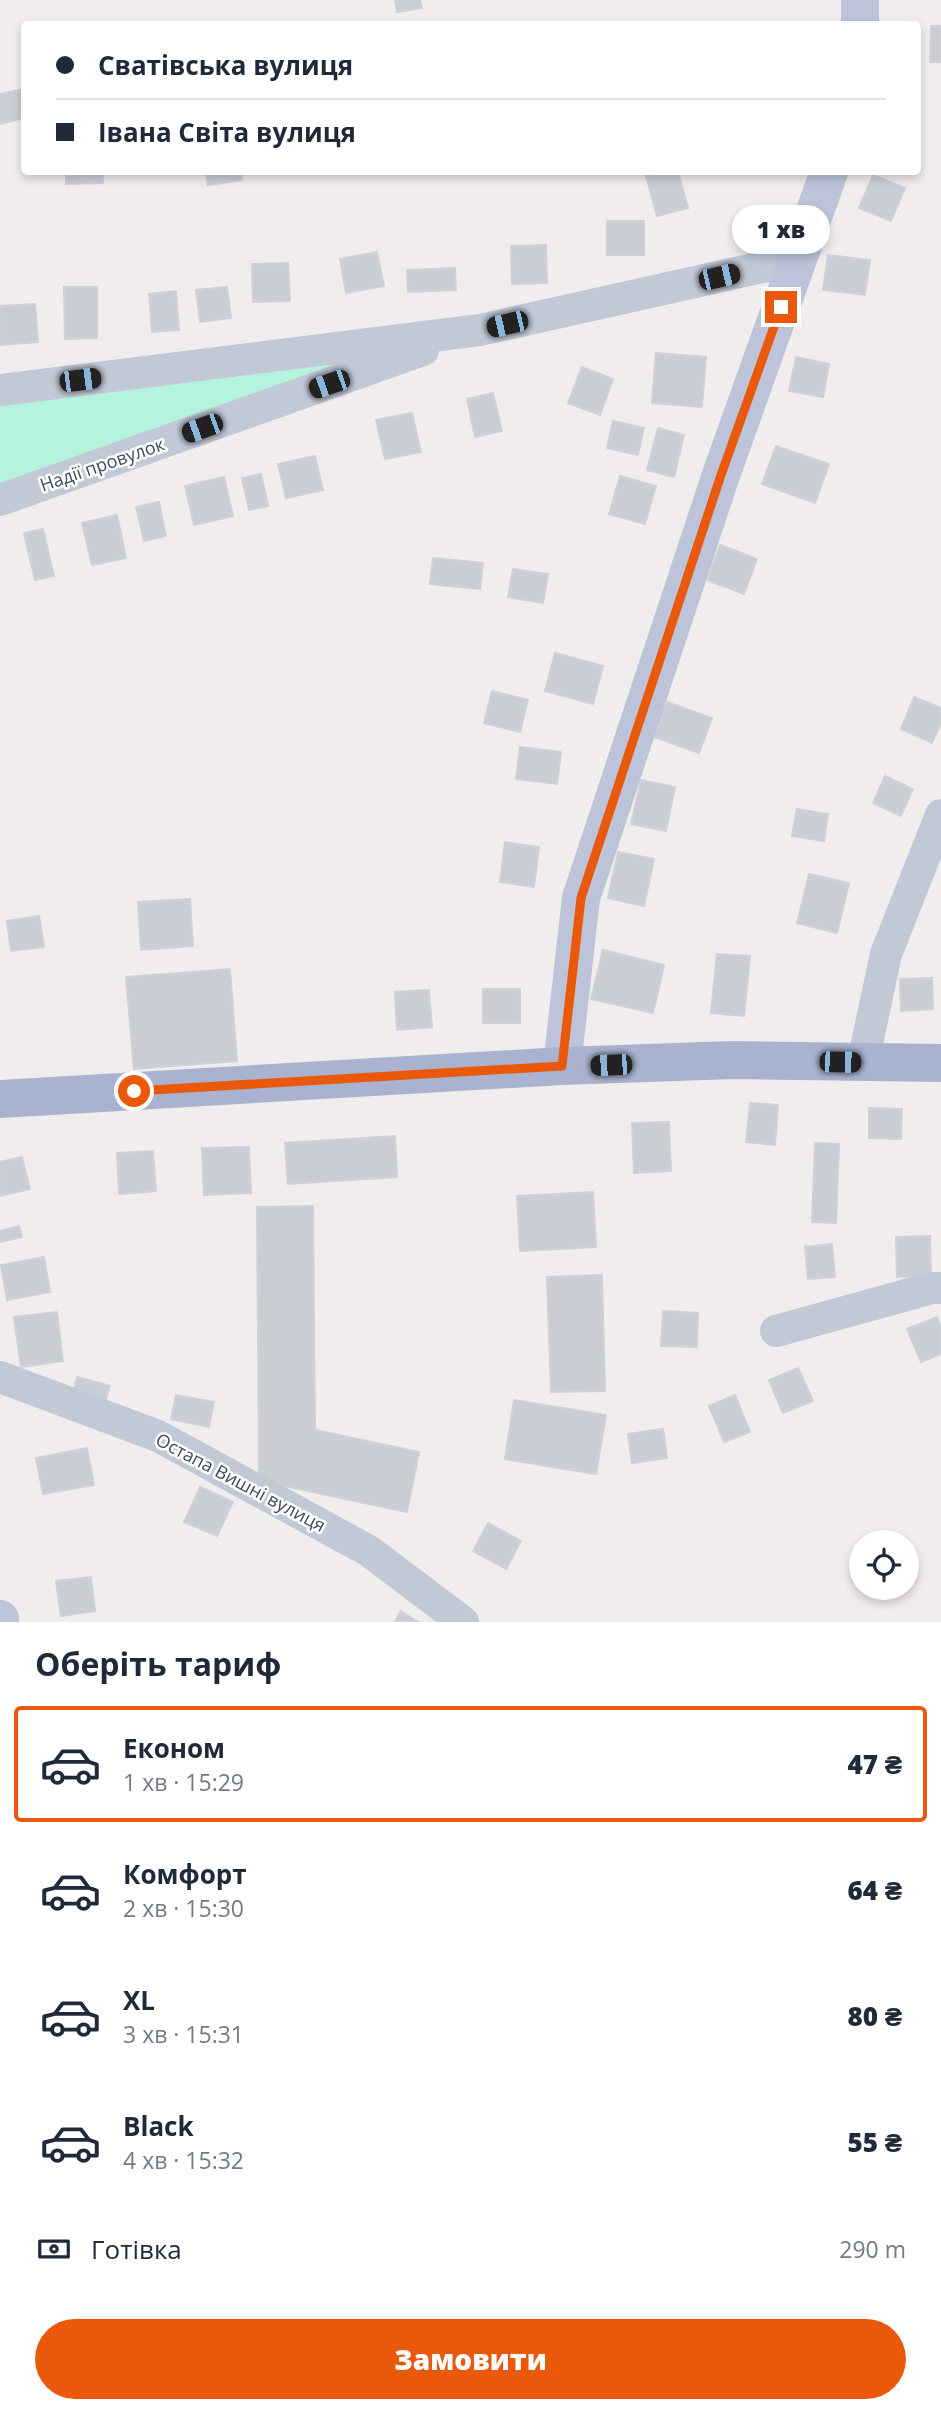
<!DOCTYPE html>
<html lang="uk">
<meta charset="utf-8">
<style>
:root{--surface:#fff;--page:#f2f2f3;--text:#1f2937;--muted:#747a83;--line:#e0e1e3;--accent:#ea580c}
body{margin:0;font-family:"Open Sans",sans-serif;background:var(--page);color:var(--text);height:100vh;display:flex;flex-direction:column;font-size:26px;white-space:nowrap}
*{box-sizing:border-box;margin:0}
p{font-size:23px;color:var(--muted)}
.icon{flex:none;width:38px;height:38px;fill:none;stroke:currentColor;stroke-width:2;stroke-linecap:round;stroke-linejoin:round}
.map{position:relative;height:1622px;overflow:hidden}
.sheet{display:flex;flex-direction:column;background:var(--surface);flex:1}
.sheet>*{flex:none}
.hud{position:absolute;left:21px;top:21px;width:900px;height:154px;border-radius:7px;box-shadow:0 4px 10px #0003;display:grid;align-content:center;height:154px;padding:0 35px;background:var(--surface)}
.controls{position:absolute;left:849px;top:1530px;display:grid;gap:14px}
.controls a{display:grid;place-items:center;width:70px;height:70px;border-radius:50%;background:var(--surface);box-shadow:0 4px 10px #0003;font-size:35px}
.end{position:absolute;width:32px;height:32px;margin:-16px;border:9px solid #ea580c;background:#fff;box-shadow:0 0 0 4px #fff}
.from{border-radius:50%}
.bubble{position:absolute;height:49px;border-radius:24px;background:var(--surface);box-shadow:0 4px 10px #0003;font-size:23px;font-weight:800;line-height:49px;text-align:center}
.car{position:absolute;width:21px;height:42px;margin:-21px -10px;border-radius:9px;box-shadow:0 0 5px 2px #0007;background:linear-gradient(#222 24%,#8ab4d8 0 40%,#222 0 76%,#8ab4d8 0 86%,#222 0)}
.hud b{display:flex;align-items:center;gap:24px;height:66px;font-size:26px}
.hud b+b{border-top:2px solid var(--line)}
.hud i{width:18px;height:18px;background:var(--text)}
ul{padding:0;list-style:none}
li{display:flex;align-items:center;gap:21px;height:116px;margin:0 14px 10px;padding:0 21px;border:4px solid transparent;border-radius:7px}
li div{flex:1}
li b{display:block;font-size:26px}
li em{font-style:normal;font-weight:800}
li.current{border-color:var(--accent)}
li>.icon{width:63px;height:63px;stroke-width:1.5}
h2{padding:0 35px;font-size:32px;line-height:84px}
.pay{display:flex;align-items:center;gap:18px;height:77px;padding:0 35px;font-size:26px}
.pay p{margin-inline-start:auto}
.cta{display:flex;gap:14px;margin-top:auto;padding:14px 35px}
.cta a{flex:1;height:80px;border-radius:42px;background:var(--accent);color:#fff;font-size:28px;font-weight:800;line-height:80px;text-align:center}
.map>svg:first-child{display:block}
.green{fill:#b5f3dc}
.building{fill:#cbcdd5;stroke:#d0d0d9;stroke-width:2}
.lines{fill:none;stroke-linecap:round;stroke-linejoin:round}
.street{stroke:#c1c8d6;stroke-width:32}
.secondary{stroke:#bdc4d9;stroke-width:38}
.primary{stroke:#a9b3cf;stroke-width:38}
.route{stroke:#ea580c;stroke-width:9}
.labels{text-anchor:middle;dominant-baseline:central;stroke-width:5;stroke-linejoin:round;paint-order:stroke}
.street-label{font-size:18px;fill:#434a5c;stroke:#fff}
</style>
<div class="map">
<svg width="941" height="1622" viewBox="0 0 941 1622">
<rect width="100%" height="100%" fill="#f0edec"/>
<path class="green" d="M 480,330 L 0,500 L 0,390 Z"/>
<path class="building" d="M 395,0 L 420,0 L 422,8 L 397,12 Z
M 931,26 L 941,26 L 941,62 L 930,62 Z
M 23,89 L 24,118 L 0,124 L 0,94 Z
M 66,172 L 103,172 L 103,183 L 66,184 Z
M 206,172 L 241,172 L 242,180 L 208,185 Z
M 662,172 L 678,172 L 688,208 L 657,216 L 646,176 Z
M 873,175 L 905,188 L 891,221 L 859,208 Z
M 607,221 L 644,221 L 644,255 L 607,255 Z
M 546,245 L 547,283 L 512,284 L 511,246 Z
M 377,252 L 384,286 L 346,293 L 340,259 Z
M 828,255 L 870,260 L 865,295 L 823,290 Z
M 288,263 L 290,301 L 253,302 L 252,264 Z
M 455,268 L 456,290 L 408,292 L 407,270 Z
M 64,287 L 97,287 L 97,338 L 65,339 Z
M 227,287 L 231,318 L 200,322 L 196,290 Z
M 176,291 L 179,330 L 152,332 L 149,294 Z
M 35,304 L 38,342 L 0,345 L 0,306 Z
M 656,353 L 706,357 L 702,407 L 652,403 Z
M 796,357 L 829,364 L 823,397 L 789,391 Z
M 582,367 L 613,379 L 600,415 L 568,403 Z
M 493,393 L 502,431 L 475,437 L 467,399 Z
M 412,413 L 421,452 L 385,459 L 376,420 Z
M 613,421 L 644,428 L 638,455 L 607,448 Z
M 658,428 L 684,435 L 674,477 L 647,470 Z
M 776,446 L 829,464 L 815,503 L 762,484 Z
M 315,456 L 323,490 L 286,498 L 278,464 Z
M 261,474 L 268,506 L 249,510 L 242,478 Z
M 620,476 L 656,486 L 645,524 L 609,514 Z
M 224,477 L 233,516 L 194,525 L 185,486 Z
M 159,502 L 166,536 L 144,541 L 136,507 Z
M 117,515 L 126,558 L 92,565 L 82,523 Z
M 43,529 L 54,576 L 35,580 L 24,533 Z
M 720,545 L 757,559 L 744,594 L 707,580 Z
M 433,558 L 483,563 L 480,589 L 430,584 Z
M 513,569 L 548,574 L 543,603 L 508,597 Z
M 555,653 L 603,666 L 593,704 L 545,691 Z
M 492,691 L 528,700 L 520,732 L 484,723 Z
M 914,697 L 941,708 L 941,723 L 932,743 L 901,729 Z
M 667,702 L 712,718 L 699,753 L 654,737 Z
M 520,747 L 561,752 L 557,784 L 516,779 Z
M 885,776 L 913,789 L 901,816 L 873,803 Z
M 641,780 L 675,787 L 666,831 L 631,824 Z
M 797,809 L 828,814 L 824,841 L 792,836 Z
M 505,842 L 539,847 L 534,887 L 500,882 Z
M 618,852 L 654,859 L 644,906 L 608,898 Z
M 809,874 L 849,883 L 837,933 L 797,923 Z
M 190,899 L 193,946 L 141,950 L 138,902 Z
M 39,916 L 44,947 L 11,951 L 7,921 Z
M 603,950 L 664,965 L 653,1013 L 591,999 Z
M 717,954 L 750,956 L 744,1016 L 711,1013 Z
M 230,969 L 237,1061 L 134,1069 L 126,977 Z
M 932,978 L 933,1009 L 901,1011 L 900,979 Z
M 483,989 L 520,989 L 520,1023 L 483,1023 Z
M 429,990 L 432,1027 L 397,1030 L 395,992 Z
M 750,1103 L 778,1105 L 775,1145 L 746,1142 Z
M 869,1108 L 902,1109 L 901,1139 L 869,1138 Z
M 669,1122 L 671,1171 L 634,1173 L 632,1123 Z
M 395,1136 L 397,1177 L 288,1184 L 285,1143 Z
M 815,1143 L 839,1144 L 836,1223 L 812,1222 Z
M 249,1147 L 251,1193 L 204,1195 L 202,1148 Z
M 153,1151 L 156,1191 L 119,1194 L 117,1153 Z
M 22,1157 L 30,1189 L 0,1196 L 0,1162 Z
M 593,1192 L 596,1247 L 520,1251 L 517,1196 Z
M 313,1206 L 315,1430 L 419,1452 L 407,1512 L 280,1485 L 259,1476 L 257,1207 Z
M 19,1226 L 22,1237 L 0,1242 L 0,1231 Z
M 930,1236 L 931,1276 L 897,1277 L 896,1237 Z
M 832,1244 L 835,1277 L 808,1279 L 805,1247 Z
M 44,1257 L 50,1292 L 7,1300 L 1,1265 Z
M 602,1275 L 605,1391 L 551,1392 L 547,1277 Z
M 663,1311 L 698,1313 L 697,1347 L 661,1346 Z
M 57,1312 L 63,1361 L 21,1367 L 14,1317 Z
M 937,1317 L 941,1327 L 941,1354 L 921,1362 L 907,1329 Z
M 798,1368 L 813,1401 L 783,1413 L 769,1380 Z
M 77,1377 L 110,1386 L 106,1399 L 74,1390 Z
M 176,1395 L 214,1402 L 209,1427 L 171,1419 Z
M 735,1395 L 750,1432 L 724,1442 L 709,1406 Z
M 514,1400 L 606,1415 L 596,1474 L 505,1459 Z
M 663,1429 L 667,1458 L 632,1463 L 628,1434 Z
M 87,1448 L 94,1485 L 43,1494 L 36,1458 Z
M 200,1487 L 233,1502 L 217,1536 L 184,1522 Z
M 488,1523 L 521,1541 L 506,1569 L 473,1551 Z
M 91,1577 L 95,1611 L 61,1616 L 56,1581 Z
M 401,1611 L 418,1622 L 395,1622 Z"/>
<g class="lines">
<path class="street" d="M 0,390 L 480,330 L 798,259
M 0,500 L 423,350
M 863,1062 L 886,954 L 941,815
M 776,1331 L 932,1288 L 941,1288
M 0,1377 L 158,1436 L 369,1551 L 463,1622"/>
<path class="secondary" d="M 860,0 L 860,24
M 562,1066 L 581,898 L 721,475 L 829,172
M 0,1619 L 0,1622"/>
<path class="primary" d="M 0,1099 L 562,1066 L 733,1060 L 941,1063"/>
</g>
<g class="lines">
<path class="route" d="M 134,1091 L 562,1066 L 581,898 L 721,475 L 781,307"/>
</g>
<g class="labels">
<g class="street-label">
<text transform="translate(102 464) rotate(-19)">Надії провулок</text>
<text transform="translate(241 1482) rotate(28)">Остапа Вишні вулиця</text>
</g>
</g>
</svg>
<div class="controls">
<a><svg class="icon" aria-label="locate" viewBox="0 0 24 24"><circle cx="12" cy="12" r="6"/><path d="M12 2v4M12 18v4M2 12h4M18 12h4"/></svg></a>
</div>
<i class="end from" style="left:134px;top:1091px"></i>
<i class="end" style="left:781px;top:307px"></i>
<div class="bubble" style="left:732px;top:205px;width:98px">1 хв</div>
<i class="car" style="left:719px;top:277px;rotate:77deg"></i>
<i class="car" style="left:507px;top:324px;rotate:257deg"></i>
<i class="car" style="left:80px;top:380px;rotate:83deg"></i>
<i class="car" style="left:329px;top:384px;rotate:251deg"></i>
<i class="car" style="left:202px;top:428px;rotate:250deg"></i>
<i class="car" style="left:840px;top:1062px;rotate:91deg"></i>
<i class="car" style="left:611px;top:1065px;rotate:268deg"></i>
<div class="hud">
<b><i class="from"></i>Сватівська вулиця</b>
<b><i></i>Івана Світа вулиця</b>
</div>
</div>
<section class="sheet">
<h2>Оберіть тариф</h2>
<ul>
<li class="current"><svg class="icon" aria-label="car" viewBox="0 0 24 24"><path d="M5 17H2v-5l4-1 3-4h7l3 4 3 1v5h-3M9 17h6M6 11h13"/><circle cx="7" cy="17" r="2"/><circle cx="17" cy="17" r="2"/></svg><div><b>Економ</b><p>1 хв · 15:29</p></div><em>47 ₴</em></li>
<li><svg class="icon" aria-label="car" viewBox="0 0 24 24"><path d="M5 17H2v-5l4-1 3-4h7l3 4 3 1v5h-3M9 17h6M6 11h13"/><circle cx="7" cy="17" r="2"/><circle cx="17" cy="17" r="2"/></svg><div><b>Комфорт</b><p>2 хв · 15:30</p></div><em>64 ₴</em></li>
<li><svg class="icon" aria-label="car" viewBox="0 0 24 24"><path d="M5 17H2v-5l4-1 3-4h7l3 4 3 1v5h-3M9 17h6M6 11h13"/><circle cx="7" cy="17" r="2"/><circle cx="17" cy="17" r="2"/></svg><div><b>XL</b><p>3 хв · 15:31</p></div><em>80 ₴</em></li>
<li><svg class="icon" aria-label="car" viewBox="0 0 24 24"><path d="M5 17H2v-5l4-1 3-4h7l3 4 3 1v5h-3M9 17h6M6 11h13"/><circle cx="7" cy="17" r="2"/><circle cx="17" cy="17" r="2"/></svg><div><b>Black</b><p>4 хв · 15:32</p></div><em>55 ₴</em></li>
</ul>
<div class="pay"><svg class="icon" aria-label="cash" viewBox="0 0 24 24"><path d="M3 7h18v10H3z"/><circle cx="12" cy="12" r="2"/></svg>Готівка<p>290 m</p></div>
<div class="cta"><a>Замовити</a></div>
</section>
